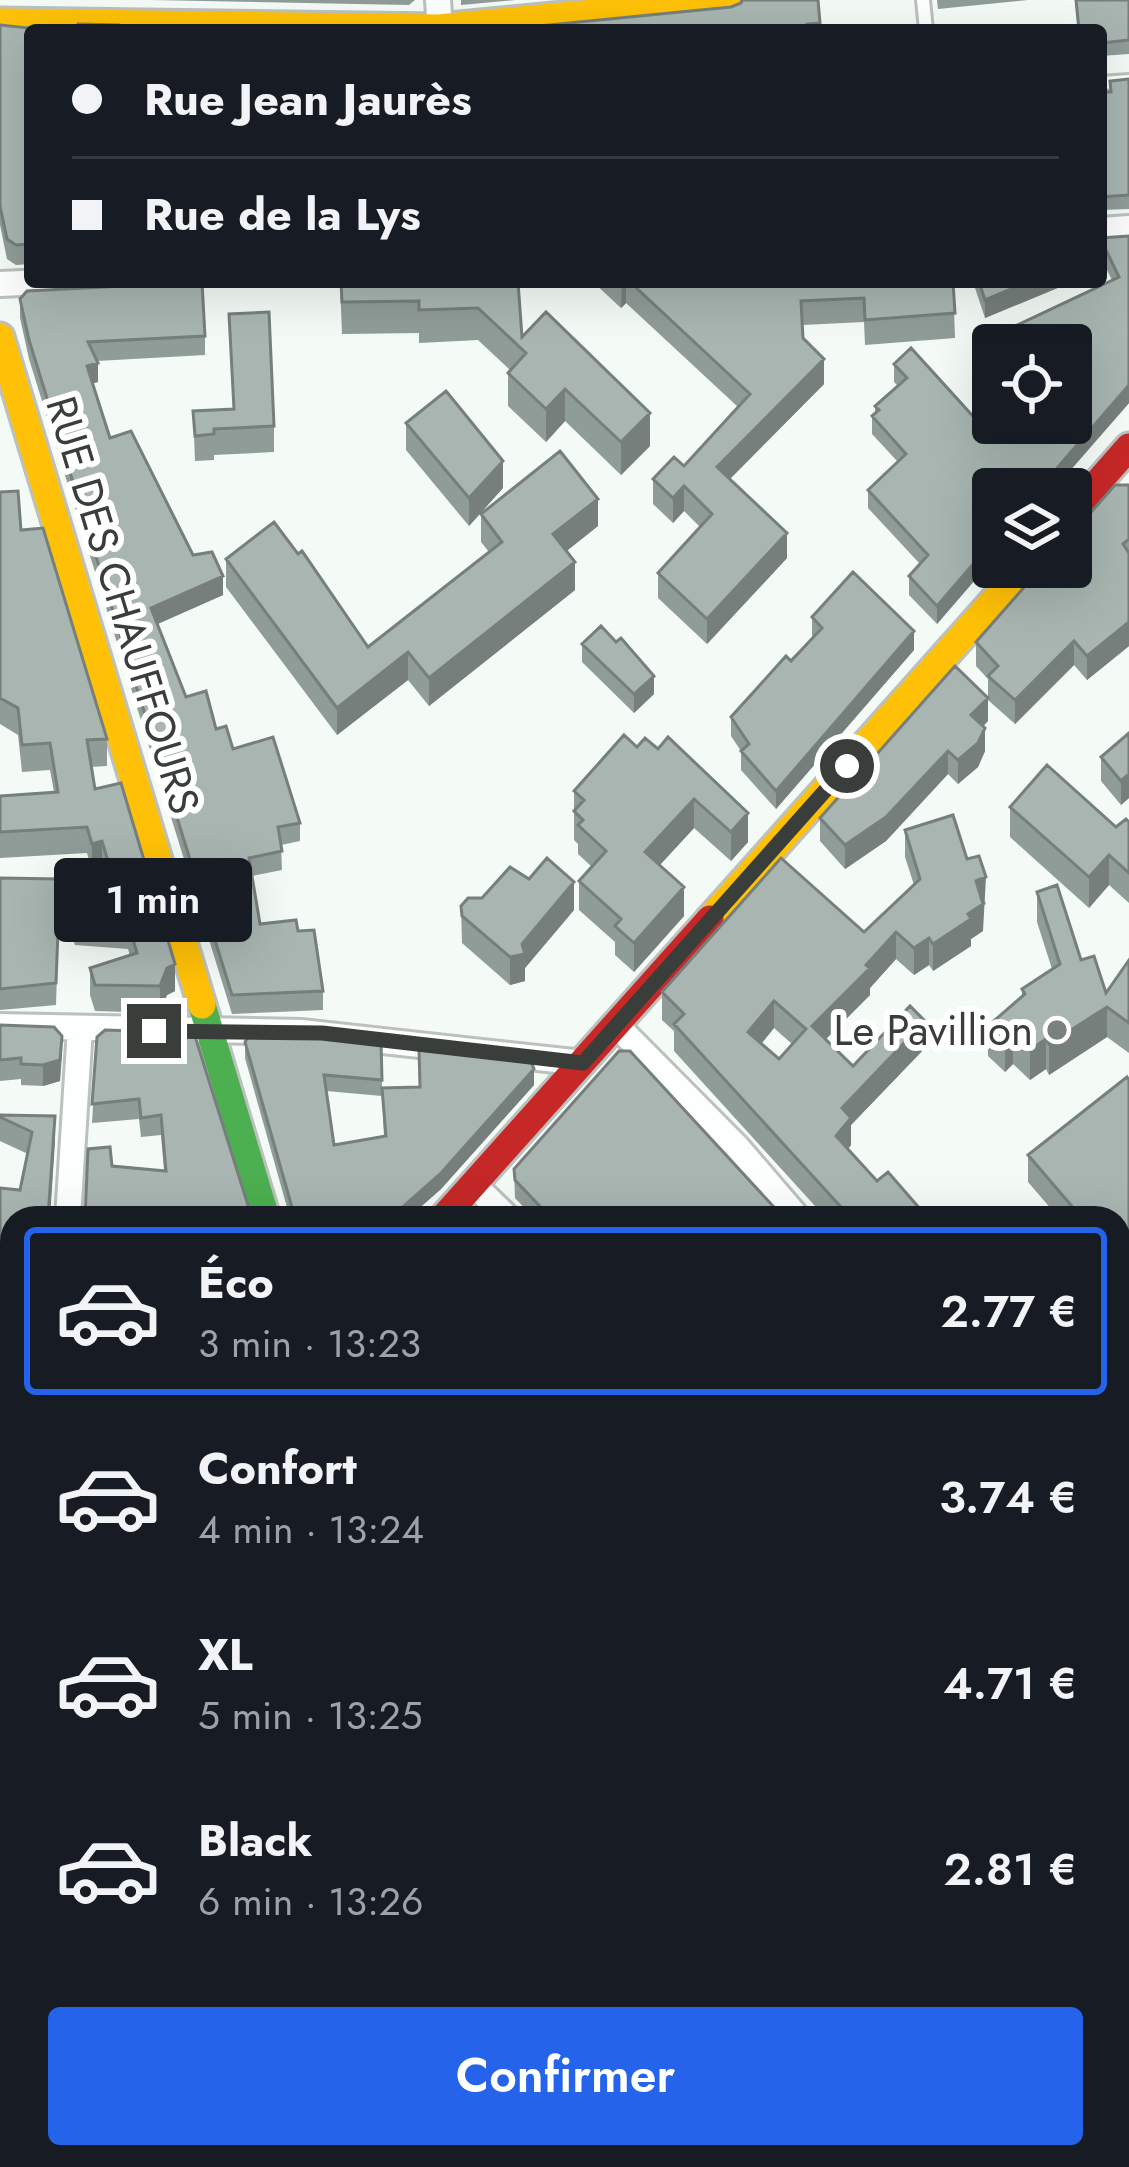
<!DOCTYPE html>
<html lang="fr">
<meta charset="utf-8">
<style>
:root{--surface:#171b24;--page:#242831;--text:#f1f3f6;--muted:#9ea1a6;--line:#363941;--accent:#2563eb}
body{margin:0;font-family:Jost,sans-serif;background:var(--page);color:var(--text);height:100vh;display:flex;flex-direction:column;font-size:45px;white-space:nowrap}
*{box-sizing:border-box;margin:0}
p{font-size:39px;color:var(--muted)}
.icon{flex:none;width:66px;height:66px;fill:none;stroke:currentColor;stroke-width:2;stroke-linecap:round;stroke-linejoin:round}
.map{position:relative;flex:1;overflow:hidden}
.sheet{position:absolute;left:0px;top:1206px;width:1131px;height:963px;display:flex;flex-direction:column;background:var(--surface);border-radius:36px 36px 0 0;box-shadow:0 12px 48px #0002}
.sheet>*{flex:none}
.banner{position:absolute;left:24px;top:24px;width:1083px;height:264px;border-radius:12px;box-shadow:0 12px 48px #0002;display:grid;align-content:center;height:264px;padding:0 48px;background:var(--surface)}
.controls{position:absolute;left:972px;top:324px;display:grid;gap:24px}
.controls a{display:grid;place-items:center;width:120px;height:120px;border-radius:12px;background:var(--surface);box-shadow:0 12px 48px #0002;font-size:60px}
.end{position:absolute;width:54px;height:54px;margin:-27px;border:15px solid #393e3a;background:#fff;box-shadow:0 0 0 6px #fff}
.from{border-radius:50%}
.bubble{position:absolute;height:84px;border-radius:12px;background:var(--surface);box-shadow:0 12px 48px #0002;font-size:39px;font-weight:600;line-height:84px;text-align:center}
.banner b{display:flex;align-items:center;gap:42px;height:114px;font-size:45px}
.banner b+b{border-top:3px solid var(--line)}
.banner i{width:30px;height:30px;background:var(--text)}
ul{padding:21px 0 0;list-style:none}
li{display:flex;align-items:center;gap:36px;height:168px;margin:0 24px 18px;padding:0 24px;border:6px solid transparent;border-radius:12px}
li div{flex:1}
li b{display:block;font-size:45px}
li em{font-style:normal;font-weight:600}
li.current{border-color:var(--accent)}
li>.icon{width:108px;height:108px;stroke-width:1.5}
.button{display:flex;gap:24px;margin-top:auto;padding:24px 48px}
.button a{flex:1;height:138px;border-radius:12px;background:var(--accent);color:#fff;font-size:48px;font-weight:600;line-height:138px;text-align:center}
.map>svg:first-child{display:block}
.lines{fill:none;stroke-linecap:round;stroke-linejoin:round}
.lane-casing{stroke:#bcc1bd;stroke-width:18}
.street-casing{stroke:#bcc1bd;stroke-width:30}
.fast-casing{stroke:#bcc1bd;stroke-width:33}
.slow-casing{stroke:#bcc1bd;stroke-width:33}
.jam-casing{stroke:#bcc1bd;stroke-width:33}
.lane{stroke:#fdfefe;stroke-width:12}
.street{stroke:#fdfefe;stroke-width:24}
.fast{stroke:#4caf50;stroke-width:27}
.slow{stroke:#ffc107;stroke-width:27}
.jam{stroke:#c62828;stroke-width:27}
.wall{fill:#909c97;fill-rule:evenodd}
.shaded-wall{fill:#767f7b}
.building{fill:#a8b5b0;stroke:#767f7b;stroke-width:3;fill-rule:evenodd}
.route{stroke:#393e3a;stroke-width:15}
.poi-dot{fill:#7a807b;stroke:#fff;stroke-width:4.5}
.labels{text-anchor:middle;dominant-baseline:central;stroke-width:12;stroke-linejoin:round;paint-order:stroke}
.street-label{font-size:42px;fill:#393e3a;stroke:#fff}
.poi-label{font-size:42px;fill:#393e3a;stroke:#fff;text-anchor:end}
</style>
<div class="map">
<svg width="1129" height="2167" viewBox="0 0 1129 2167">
<rect width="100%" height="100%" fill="#f4faf5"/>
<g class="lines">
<g class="lane-casing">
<path id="lane" d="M 923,0 L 926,30
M 1101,83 L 1129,81
M 0,1394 L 12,1392"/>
</g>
<g class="street-casing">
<path id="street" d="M 438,0 L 440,30
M 1101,230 L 1129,228
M 0,284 L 43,282
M 616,1025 L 738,1148 L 798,1218
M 0,1026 L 301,1032 L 583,1063
M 474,1185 L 508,1218
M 68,1218 L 80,1028
M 1119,1467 L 1129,1458
M 1119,1515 L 1129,1519
M 0,1699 L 12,1706
M 0,1962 L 12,1944
M 0,2013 L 12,2035
M 127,2157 L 128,2167
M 409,2157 L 411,2167
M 990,2167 L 994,2157"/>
</g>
<g class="fast-casing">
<path id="fast" d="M 202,1005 L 266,1218
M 0,2153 L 12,2150
M 837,2157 L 856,2167"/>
</g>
<g class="slow-casing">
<path id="slow" d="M 0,22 L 439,28 L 728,0
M 0,337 L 202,1005
M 710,919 L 1024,567"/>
</g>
<g class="jam-casing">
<path id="jam" d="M 1071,513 L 1129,447
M 443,1218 L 710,919"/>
</g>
<use href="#lane" class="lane"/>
<use href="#street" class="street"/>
<use href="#fast" class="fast"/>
<use href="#slow" class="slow"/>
<use href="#jam" class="jam"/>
</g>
<path class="wall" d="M 151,0 L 415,0 L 409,5 Z
M 461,0 L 515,0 L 461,5 Z
M 818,0 L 820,30 L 497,30 L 731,7 L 741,3 Z
M 937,0 L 1028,0 L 938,9 Z
M 1075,0 L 1129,0 L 1129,54 L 1101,56 L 1101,30 L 1078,30 Z
M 0,25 L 30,49 L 30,264 L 16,265 L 7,259 L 0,225 Z
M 1129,79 L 1129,209 L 1101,210 L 1101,92 L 1111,92 Z
M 1129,236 L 1129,403 L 1054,489 L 993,489 L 993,559 L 937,624 L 909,595 L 909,576 L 920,564 L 868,508 L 868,490 L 898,462 L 872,434 L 872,416 L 875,413 L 875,406 L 898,386 L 894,382 L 894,364 L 981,425 L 1071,423 L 993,345 L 993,384 L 979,371 L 979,343 L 1112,280 L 1106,268 L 1101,270 L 1101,238 Z
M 340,282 L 518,282 L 522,337 L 650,446 L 621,475 L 565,421 L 546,442 L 508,406 L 508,373 L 510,370 L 478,340 L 419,343 L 419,333 L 342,334 Z
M 593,282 L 953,282 L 955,338 L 865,345 L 864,322 L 802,325 L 803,338 L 824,384 L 730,479 L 787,558 L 707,644 L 658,598 L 658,573 L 700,527 L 684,511 L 673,523 L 653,504 L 653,479 L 684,466 L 738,407 L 626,303 L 621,308 Z
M 973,282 L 1072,282 L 985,318 Z
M 20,299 L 205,336 L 205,355 L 97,361 L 98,382 L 93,383 L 110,438 L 223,595 L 157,624 L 186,697 L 300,823 L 300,841 L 281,845 L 282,870 L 252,876 L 260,924 L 298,931 L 323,991 L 323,1010 L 232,1014 L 29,359 L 20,318 Z
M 229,314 L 274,426 L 274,452 L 214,455 L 214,460 L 195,461 L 193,411 L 233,409 Z
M 406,423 L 503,488 L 469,526 L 406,450 Z
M 1129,485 L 1129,646 L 1087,680 L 1074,665 L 1015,724 L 988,700 L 988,679 L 976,666 L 976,642 Z
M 0,492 L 21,530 L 107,739 L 107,766 L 91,767 L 95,789 L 175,991 L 167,995 L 160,1013 L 95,1011 L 90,995 L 90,968 L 130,956 L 128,949 L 75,945 L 67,923 L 67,896 L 107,883 L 102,868 L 92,871 L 87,853 L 0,858 L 0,796 L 54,792 L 50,770 L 22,772 L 18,735 L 0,724 Z
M 481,514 L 598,526 L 566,551 L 575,590 L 429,706 L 408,680 L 337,735 L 226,587 L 226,559 L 368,647 L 489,552 L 481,542 Z
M 812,617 L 914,650 L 776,809 L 741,770 L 741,751 L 731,736 L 731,717 L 813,637 L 812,635 Z
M 582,644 L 654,694 L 634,713 L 582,662 Z
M 988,721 L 983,726 L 985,751 L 978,767 L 958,784 L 948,774 L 886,841 L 845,869 L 820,841 L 820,818 Z
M 1129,733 L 1129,798 L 1121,805 L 1101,781 L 1101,757 Z
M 624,735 L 748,842 L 731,861 L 694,828 L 660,865 L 684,916 L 634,972 L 615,955 L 615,942 L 579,910 L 579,881 L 592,867 L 578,854 L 578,844 L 574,840 L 574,791 Z
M 1010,807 L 1116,827 L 1129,822 L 1129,903 L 1109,885 L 1089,908 L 1010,837 Z
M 905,830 L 967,859 L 986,904 L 983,905 L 983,931 L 971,939 L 971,946 L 933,971 L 929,965 L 914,975 L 896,959 L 870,988 L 870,995 L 826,1039 L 853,1066 L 925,1048 L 851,1125 L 851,1145 L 848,1149 L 877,1181 L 928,1218 L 826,1218 L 674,1051 L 674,1031 L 662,1020 L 662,992 L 864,932 L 914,885 L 905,857 ZM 774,1028 L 792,1044 L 779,1059 L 761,1044 Z
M 0,878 L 60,879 L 56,1005 L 0,1010 Z
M 1037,892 L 1081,960 L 1106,993 L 1129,960 L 1129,1053 L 1107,1037 L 1049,1075 L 1046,1069 L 1030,1080 L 1013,1064 L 1005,1072 L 988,1056 L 988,1026 L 1022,996 L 1022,989 L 1052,969 L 1037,922 Z
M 461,906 L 574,910 L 525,968 L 525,981 L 510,985 L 462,943 Z
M 0,1025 L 62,1057 L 60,1081 L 43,1086 L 21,1085 L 21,1079 L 0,1081 Z
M 97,1037 L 252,1218 L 112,1166 L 164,1170 L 161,1135 L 141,1137 L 139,1119 L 92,1123 Z
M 381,1041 L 382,1088 L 534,1085 L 441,1189 L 408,1218 L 290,1218 L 245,1058 L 245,1042 ZM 326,1091 L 382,1096 L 384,1136 L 334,1145 Z
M 1129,1080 L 1129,1300 L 1119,1288 L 1119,1218 L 1059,1218 L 1028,1182 L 1028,1155 Z
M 0,1115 L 55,1141 L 12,1218 L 12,1270 L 0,1270 L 0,1188 L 20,1190 L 28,1154 L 0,1141 Z
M 514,1169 L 784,1218 L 534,1218 L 515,1198 Z
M 12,1326 L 12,1368 L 0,1369 L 0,1327 Z
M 1119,1521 L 1129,1524 L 1129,1691 L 1119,1693 Z
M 1129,1693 L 1129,1957 L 1125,1979 L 1129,1973 L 1129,2030 L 1119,2019 L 1119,1702 Z
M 912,2157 L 973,2157 L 970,2167 L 930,2167 Z
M 1011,2157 L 1119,2157 L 1117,2167 L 1007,2167 Z"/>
<path class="shaded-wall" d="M 1106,250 L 1106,268 L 1101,270 L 1101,252 Z
M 622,282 L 626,282 L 626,303 L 621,308 Z
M 1028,282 L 1072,282 L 985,318 L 985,300 Z
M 824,359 L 824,384 L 717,492 L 717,467 Z
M 98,363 L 98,382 L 87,385 L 87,366 Z
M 1129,385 L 1129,403 L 1054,489 L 1039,489 Z
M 565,389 L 565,421 L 546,442 L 546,409 Z
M 650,413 L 650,446 L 621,475 L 621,442 Z
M 503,461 L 503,488 L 469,526 L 469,498 Z
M 684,486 L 684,511 L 673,523 L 673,498 Z
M 598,499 L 598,526 L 553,562 L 553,534 Z
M 787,533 L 787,558 L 707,644 L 707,619 Z
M 993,541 L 993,559 L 937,624 L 937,606 Z
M 575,562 L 575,590 L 429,706 L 429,678 Z
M 223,576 L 223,595 L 151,627 L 151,608 Z
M 1129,622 L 1129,646 L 1087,680 L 1087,656 Z
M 914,631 L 914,650 L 776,809 L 776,791 Z
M 1074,641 L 1074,665 L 1015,724 L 1015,700 Z
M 408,652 L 408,680 L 337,735 L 337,708 Z
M 654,676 L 654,694 L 634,713 L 634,694 Z
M 988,698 L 988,721 L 971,739 L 971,715 Z
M 985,728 L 985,751 L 978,767 L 958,784 L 958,760 Z
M 948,751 L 948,774 L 886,841 L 845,869 L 845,845 Z
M 1129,774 L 1129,798 L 1121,805 L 1121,781 Z
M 694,799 L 694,828 L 645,881 L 645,852 Z
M 748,813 L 748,842 L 731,861 L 731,832 Z
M 102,841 L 102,868 L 92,871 L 92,844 Z
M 1109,855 L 1109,885 L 1089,908 L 1089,877 Z
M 986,877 L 983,931 L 971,939 L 971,946 L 933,971 L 933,944 L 976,881 Z
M 574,882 L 574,910 L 525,968 L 525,981 L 510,985 L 510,957 Z
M 684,887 L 684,916 L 634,972 L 634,943 Z
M 896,932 L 896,959 L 870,988 L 870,995 L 812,1053 L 812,1026 Z
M 929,938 L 929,965 L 914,975 L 914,948 Z
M 175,964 L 175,991 L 167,995 L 160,1013 L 160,986 L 167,968 Z
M 774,1001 L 774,1028 L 748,1060 L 748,1032 Z
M 1107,1007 L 1107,1037 L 1049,1075 L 1049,1044 Z
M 925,1021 L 925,1048 L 851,1125 L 851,1145 L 836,1163 L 836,1136 L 842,1108 Z
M 1013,1034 L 1013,1064 L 1005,1072 L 1005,1041 Z
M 62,1036 L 60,1081 L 43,1086 L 43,1065 Z
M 1046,1039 L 1046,1069 L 1030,1080 L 1030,1050 Z
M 534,1069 L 534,1085 L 441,1189 L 408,1218 L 390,1218 Z
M 55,1116 L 55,1141 L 50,1218 L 48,1218 Z
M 1129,1407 L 1129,1434 L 1119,1443 L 1119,1415 Z
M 12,1890 L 12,1925 L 0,1939 L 0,1903 Z
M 1129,1934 L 1129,1957 L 1122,1999 L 1119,1988 Z
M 12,2091 L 12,2115 L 0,2119 L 0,2095 Z
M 1129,2134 L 1129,2156 L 1117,2167 L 1093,2167 L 1103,2157 L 1119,2157 L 1119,2143 Z
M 961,2157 L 973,2157 L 970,2167 L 955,2167 L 955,2159 Z
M 1059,2157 L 1063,2157 L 1063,2167 L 1049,2167 Z"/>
<path class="building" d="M 742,0 L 818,0 L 820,23 L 807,24 L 808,30 L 497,30 L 731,7 L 741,3 Z
M 1076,0 L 1129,0 L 1129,40 L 1101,43 L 1101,30 L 1079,30 Z
M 78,24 L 119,25 L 119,30 L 75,30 Z
M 0,25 L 29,28 L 30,244 L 16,245 L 7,239 L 0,206 Z
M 1129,79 L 1129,195 L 1101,197 L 1101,92 L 1111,92 L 1110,81 Z
M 1129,236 L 1129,385 L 1039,489 L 993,489 L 993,541 L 937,606 L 909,576 L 928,555 L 868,490 L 906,454 L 872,416 L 879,410 L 875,406 L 907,378 L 894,364 L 911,348 L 981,425 L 993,413 L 993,423 L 1071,423 L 1071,345 L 993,345 L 993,366 L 979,353 L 979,343 L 1119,277 L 1106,250 L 1101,252 L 1101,238 Z
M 202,282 L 205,336 L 88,342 L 98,363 L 87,366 L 110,438 L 131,431 L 193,555 L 212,552 L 223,576 L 151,608 L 186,697 L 206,691 L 216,729 L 226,726 L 233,749 L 273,737 L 300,823 L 278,827 L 282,851 L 249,858 L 260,924 L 296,920 L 298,931 L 314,930 L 323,991 L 232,995 L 29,340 L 20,299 L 27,291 Z
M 341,282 L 518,282 L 522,337 L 546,312 L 650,413 L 621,442 L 565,389 L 546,409 L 508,373 L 526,353 L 478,308 L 419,310 L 419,301 L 342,302 Z
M 630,282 L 953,282 L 955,313 L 865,320 L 864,298 L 801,301 L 803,338 L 824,359 L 717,467 L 787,533 L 707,619 L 658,573 L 712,514 L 684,486 L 673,498 L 653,479 L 674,457 L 684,466 L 750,394 Z
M 979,282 L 1028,282 L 985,300 Z
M 269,312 L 274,426 L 214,429 L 214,434 L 195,436 L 193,411 L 234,409 L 229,314 Z
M 446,391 L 503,461 L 469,498 L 406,423 Z
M 560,451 L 598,499 L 553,534 L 575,562 L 429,678 L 408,652 L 337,708 L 226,559 L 274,522 L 298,554 L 302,551 L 368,647 L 502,542 L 481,514 Z
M 1115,485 L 1129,485 L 1129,539 L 1123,544 L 1129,553 L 1129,622 L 1087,656 L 1074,641 L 1015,700 L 988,676 L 998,666 L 976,642 L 1042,567 L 1071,567 L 1071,535 Z
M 18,491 L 21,530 L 43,528 L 107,739 L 87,740 L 95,789 L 121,783 L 175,964 L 167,968 L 160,986 L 95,985 L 90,968 L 137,953 L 128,922 L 75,919 L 67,896 L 114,881 L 102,841 L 92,844 L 87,827 L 0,832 L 0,796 L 58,792 L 50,743 L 22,745 L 18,708 L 0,698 L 0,492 Z
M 853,572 L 914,631 L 776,791 L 741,751 L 749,744 L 731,717 L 786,656 L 791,661 L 822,628 L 812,617 Z
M 601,626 L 616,642 L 621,638 L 654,676 L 634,694 L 582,644 Z
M 955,666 L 988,698 L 971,715 L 985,728 L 978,743 L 958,760 L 948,751 L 886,817 L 845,845 L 820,818 Z
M 1129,733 L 1129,774 L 1121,781 L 1101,757 Z
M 624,735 L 637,747 L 645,738 L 658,749 L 668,737 L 748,813 L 731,832 L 694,799 L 645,852 L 684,887 L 634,943 L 615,926 L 621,919 L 579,881 L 606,851 L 578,825 L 583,820 L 574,811 L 584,800 L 574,791 Z
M 1047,765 L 1116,827 L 1126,819 L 1129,822 L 1129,873 L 1109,855 L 1089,877 L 1010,807 Z
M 953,815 L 967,859 L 979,856 L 986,877 L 976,881 L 983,904 L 968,914 L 971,919 L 933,944 L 929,938 L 914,948 L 896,932 L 866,965 L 870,968 L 812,1026 L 853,1066 L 910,1006 L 925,1021 L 842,1108 L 851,1118 L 836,1136 L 877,1181 L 888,1172 L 928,1218 L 851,1218 L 674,1024 L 684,1014 L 662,992 L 781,858 L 864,932 L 920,879 L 905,830 ZM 774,1001 L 806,1029 L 779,1059 L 748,1032 Z
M 547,858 L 574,882 L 522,944 L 525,954 L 510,957 L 462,916 L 461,906 L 468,898 L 482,898 L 510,867 L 529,879 Z
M 0,878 L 60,879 L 56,983 L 0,989 Z
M 1057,885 L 1081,960 L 1094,956 L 1106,993 L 1129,960 L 1129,1023 L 1107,1007 L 1049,1044 L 1046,1039 L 1030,1050 L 1013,1034 L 1005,1041 L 988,1026 L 1025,994 L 1022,989 L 1060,964 L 1037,892 Z
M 0,1025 L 54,1027 L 62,1036 L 60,1060 L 43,1065 L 21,1064 L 21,1058 L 0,1060 Z
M 105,1030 L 194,1033 L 252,1218 L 85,1218 L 88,1149 L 110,1147 L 112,1166 L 166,1171 L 161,1115 L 141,1118 L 139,1099 L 92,1104 L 97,1037 Z
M 251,1033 L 381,1041 L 382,1080 L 324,1075 L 334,1145 L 386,1136 L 382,1088 L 420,1087 L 419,1050 L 531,1062 L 534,1069 L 441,1173 L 390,1218 L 295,1218 L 245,1042 Z
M 619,1051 L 630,1051 L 784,1218 L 714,1218 L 709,1212 L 702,1218 L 551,1218 L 515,1180 L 514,1169 Z
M 1127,1077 L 1129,1080 L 1129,1273 L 1119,1261 L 1119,1218 L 1082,1218 L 1028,1155 Z
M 0,1115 L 55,1116 L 48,1218 L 12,1218 L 12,1245 L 0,1245 L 0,1188 L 20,1190 L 32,1132 L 0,1117 Z
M 475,1210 L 486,1211 L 494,1218 L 467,1218 Z
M 12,1326 L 12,1349 L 0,1350 L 0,1327 Z
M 1129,1346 L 1129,1407 L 1119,1415 L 1119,1355 Z
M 1119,1521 L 1129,1524 L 1129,1669 L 1119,1670 Z
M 1129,1693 L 1129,1724 L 1119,1713 L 1119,1702 Z
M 5,1707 L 12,1712 L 12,1890 L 0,1903 L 0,1713 Z
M 1119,1733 L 1129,1735 L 1129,1934 L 1119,1988 L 1129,1973 L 1129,2007 L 1119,1996 Z
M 0,2044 L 12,2067 L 12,2091 L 0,2095 Z
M 1129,2049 L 1129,2134 L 1119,2143 L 1119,2058 Z
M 212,2157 L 390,2157 L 392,2167 L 156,2167 L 156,2163 Z
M 434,2157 L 821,2157 L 839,2167 L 435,2167 Z
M 1011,2157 L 1059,2157 L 1049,2167 L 1007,2167 Z
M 1067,2157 L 1103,2157 L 1093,2167 L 1077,2167 Z
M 91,2163 L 95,2167 L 55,2167 Z"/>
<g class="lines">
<path class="route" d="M 154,1031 L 322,1033 L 583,1063 L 847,766"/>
</g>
<circle class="poi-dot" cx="1057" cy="1030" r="12"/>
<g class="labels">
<g class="street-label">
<text transform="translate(123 605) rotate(73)">RUE DES CHAUFFOURS</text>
</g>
<g class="poi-label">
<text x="1033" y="1030">Le Pavillion</text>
</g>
</g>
</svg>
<div class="controls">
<a><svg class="icon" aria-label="locate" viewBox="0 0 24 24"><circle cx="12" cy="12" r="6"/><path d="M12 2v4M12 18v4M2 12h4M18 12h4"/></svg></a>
<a><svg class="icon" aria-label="layers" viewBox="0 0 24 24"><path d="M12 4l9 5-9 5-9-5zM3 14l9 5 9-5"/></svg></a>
</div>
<i class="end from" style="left:847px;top:766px"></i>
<i class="end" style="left:154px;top:1031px"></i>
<div class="bubble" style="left:54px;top:858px;width:198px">1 min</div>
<div class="banner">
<b><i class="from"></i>Rue Jean Jaurès</b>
<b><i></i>Rue de la Lys</b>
</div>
<section class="sheet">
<ul>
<li class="current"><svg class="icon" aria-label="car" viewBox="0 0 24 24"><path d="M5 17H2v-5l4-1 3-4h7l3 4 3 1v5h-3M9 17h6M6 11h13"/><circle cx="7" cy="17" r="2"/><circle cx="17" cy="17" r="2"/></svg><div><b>Éco</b><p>3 min · 13:23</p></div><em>2.77 €</em></li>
<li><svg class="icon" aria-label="car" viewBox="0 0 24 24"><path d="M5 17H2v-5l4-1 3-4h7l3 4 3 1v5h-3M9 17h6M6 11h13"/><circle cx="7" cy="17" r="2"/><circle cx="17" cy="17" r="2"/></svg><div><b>Confort</b><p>4 min · 13:24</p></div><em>3.74 €</em></li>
<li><svg class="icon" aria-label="car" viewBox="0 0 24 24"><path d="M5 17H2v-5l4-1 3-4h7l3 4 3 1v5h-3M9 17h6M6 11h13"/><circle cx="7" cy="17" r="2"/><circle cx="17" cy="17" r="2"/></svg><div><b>XL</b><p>5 min · 13:25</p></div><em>4.71 €</em></li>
<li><svg class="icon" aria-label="car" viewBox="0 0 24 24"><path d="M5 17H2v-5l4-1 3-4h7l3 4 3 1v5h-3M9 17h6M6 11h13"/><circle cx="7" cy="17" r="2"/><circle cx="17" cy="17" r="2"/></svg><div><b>Black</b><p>6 min · 13:26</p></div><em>2.81 €</em></li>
</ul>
<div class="button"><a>Confirmer</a></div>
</section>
</div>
